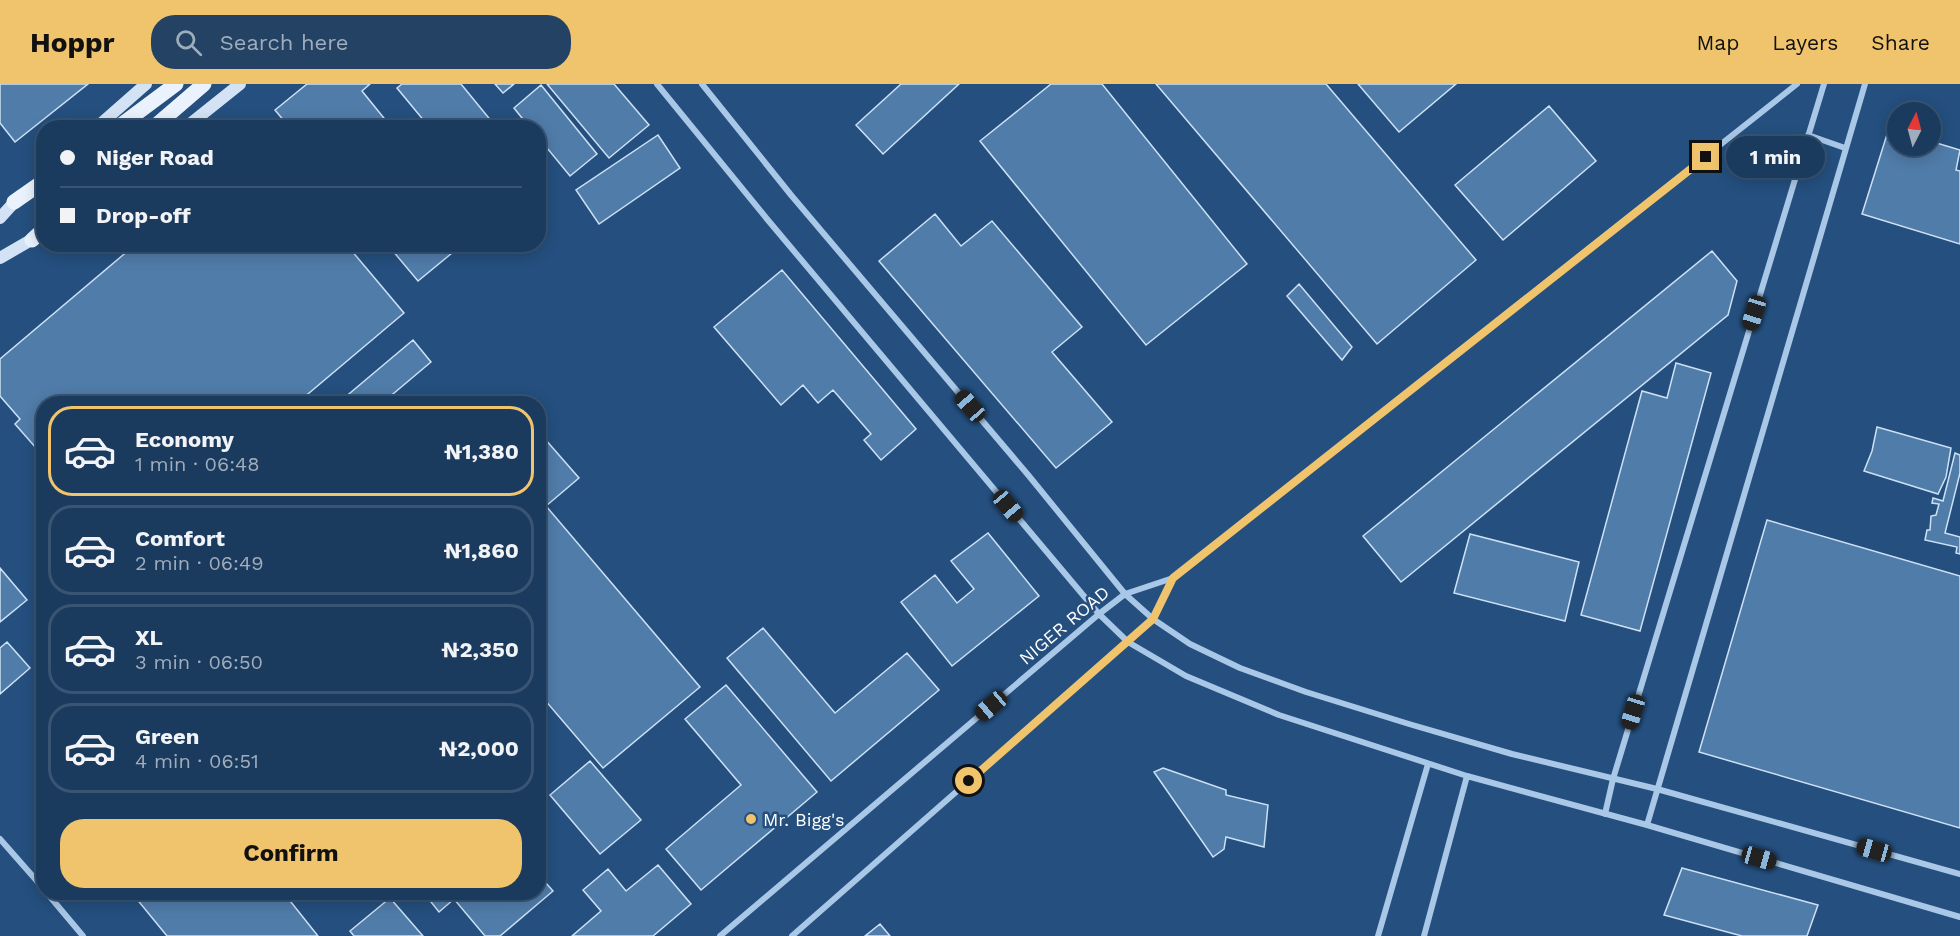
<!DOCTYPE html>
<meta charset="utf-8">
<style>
:root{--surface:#1b3b5e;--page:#244264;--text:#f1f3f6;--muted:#a0adbc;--line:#395573;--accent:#f0c46d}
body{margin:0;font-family:"Work Sans",sans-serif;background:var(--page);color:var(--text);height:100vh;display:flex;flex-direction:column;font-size:22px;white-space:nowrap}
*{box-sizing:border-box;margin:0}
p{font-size:20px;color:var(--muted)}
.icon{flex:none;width:33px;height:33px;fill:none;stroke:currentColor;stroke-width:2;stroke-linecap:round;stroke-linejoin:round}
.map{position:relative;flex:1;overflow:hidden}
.details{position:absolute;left:36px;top:312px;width:510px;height:504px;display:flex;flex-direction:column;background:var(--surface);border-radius:24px;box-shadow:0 3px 15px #0003,0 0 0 2px var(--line)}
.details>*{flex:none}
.top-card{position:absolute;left:36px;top:36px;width:510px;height:132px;border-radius:24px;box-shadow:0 3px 15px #0003,0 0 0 2px var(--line);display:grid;align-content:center;height:132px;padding:0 24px;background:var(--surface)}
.needle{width:39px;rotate:6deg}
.controls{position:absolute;left:1887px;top:18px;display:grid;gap:12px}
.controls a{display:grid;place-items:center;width:54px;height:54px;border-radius:50%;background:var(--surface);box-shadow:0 3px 15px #0003,0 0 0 2px var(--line);font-size:30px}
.end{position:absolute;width:27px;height:27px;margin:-14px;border:8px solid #f0c46d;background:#111;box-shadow:0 0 0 3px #111}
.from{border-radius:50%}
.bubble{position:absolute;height:42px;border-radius:21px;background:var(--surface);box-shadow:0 3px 15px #0003,0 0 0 2px var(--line);font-size:20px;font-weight:700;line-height:42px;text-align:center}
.car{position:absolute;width:18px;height:36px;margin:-18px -9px;border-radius:8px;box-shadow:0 0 4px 2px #0007;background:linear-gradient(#222 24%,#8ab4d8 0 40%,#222 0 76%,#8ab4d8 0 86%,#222 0)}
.top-card b{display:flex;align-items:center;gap:21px;height:57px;font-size:22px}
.top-card b+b{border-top:2px solid var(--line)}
.top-card i{width:15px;height:15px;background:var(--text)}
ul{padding:10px 0 0;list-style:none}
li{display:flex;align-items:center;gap:18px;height:90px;margin:0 12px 9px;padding:0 12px;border:3px solid var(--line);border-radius:24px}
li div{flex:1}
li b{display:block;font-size:22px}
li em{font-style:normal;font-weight:700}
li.selected{border-color:var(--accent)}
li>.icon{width:54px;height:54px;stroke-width:1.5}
.action{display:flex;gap:12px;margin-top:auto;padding:12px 24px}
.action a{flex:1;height:69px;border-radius:24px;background:var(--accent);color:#111;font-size:24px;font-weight:700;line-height:69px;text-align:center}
header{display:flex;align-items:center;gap:36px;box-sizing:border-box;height:84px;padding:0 30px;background:var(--accent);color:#111}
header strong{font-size:28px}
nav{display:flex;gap:33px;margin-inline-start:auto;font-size:21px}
.search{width:420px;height:54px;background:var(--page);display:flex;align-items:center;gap:15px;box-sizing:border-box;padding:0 21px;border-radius:24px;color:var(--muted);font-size:22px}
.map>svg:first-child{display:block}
.building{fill:#507ca9;stroke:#cde1f5;stroke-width:1.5}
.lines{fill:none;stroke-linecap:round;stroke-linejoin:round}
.street{stroke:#a9c7e6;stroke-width:6}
.secondary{stroke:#d3e3f5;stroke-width:12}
.primary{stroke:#eaf2fd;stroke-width:15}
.route{stroke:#f0c46d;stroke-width:8}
.poi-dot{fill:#f0c46d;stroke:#244f7e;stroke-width:2}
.labels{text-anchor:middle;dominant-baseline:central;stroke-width:5;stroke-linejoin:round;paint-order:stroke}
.street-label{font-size:18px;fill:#fff;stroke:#244f7e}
.poi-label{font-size:18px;fill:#fff;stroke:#244f7e;text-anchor:start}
</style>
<header>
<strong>Hoppr</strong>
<div class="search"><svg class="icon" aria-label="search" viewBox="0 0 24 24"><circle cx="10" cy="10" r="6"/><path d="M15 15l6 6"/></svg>Search here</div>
<nav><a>Map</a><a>Layers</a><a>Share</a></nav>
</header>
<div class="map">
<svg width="1960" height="852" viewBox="0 0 1960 852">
<rect width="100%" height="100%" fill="#244f7e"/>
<path class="building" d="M 0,0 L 88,0 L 15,58 L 0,39 Z
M 307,0 L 370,0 L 362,7 L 392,44 L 290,44 L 275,26 Z
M 402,0 L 461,0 L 497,44 L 430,44 L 397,4 Z
M 495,0 L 514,0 L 503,9 Z
M 547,0 L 614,0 L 649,41 L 609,74 Z
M 901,0 L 959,0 L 883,70 L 856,41 Z
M 1051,0 L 1102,0 L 1247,180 L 1146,261 L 980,57 Z
M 1156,0 L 1326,0 L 1476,176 L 1377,260 Z
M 1358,0 L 1456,0 L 1399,48 Z
M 541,1 L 597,70 L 570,92 L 538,53 L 538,44 L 530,44 L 514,24 Z
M 1549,22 L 1596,77 L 1503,156 L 1455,101 Z
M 1889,44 L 1898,47 L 1898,62 L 1930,62 L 1930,57 L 1960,66 L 1956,86 L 1960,87 L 1960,160 L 1862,130 Z
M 658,51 L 680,84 L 599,140 L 576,106 Z
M 935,130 L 961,162 L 992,137 L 1082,243 L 1052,268 L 1112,338 L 1056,384 L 879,177 Z
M 136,160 L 346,160 L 404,229 L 296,320 L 44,320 L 44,357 L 36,364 L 15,340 L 20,335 L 0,312 L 0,275 Z
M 387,160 L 463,160 L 418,197 Z
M 1712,167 L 1737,197 L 1728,231 L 1401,498 L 1363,452 Z
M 782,186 L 916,345 L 881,376 L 864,356 L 871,350 L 833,306 L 818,319 L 803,301 L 781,321 L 714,243 Z
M 1299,200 L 1352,263 L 1342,276 L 1287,212 Z
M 413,256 L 431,278 L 381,320 L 337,320 Z
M 1676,279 L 1711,289 L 1640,547 L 1581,531 L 1642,307 L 1667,314 Z
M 1877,343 L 1951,364 L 1946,393 L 1938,410 L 1864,387 L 1872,367 Z
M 538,347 L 579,394 L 546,422 L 700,603 L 603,684 L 538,608 Z
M 1955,369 L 1960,371 L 1960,389 L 1945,449 L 1960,453 L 1960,470 L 1956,469 L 1957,463 L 1925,456 L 1927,446 L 1930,446 L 1931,432 L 1936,431 L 1939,420 L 1932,419 L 1933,414 L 1943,417 Z
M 1767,436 L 1960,492 L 1960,744 L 1699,668 Z
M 988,449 L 1039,512 L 952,582 L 901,518 L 935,491 L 957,519 L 974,505 L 951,477 Z
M 1470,450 L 1579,478 L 1565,537 L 1454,509 Z
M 0,484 L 27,516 L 0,538 Z
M 763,544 L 835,629 L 907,569 L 939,606 L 831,697 L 727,574 Z
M 7,558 L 30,584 L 0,610 L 0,564 Z
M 726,601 L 817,708 L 701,806 L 666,765 L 741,701 L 685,635 Z
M 590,677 L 641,736 L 600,770 L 550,711 Z
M 1163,684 L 1226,706 L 1226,711 L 1268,721 L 1264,763 L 1226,753 L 1224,765 L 1213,773 L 1154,688 Z
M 658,781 L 691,820 L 653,852 L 572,852 L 601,827 L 583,806 L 608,785 L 626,807 Z
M 1682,784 L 1818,821 L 1807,852 L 1742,852 L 1664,831 Z
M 538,790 L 553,807 L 500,852 L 485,852 L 454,815 L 439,828 L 423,808 L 538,808 Z
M 131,808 L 283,808 L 318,852 L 167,852 Z
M 390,814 L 423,852 L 354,852 L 350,847 Z
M 880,840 L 890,852 L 865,852 Z"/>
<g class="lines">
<path class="street" d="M 657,0 L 767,135 L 1099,530 L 1128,558 L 1186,592 L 1279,631 L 1467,692 L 1647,741 L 1960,833
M 702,0 L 791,111 L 1029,392 L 1125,510 L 1153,535 L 1190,560 L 1240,584 L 1306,608 L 1409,640 L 1512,670 L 1657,705 L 1960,790
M 1808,51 L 1845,64
M 1605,730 L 1613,695 L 1824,0
M 1647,741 L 1865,0
M 0,755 L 44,805
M 46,808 L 83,852
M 720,852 L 1099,530 L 1125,510 L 1173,494 L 1797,0
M 792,852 L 1153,535 L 1173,494
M 1378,852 L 1428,680
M 1424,852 L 1467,692"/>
<path class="secondary" d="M 96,44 L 146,0
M 185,44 L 240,0
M 0,134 L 20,112
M 0,174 L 38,152"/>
<path class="primary" d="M 117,44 L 176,0
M 153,44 L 204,0
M 14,118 L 44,97
M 32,156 L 44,145"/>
</g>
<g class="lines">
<path class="route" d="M 969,697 L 1153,535 L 1173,494 L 1706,73"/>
</g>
<circle class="poi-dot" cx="751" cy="735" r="6"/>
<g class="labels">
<g class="street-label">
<text transform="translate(1064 541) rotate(-40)">NIGER ROAD</text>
</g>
<g class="poi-label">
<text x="763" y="735">Mr. Bigg's</text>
</g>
</g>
</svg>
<div class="controls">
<a><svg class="needle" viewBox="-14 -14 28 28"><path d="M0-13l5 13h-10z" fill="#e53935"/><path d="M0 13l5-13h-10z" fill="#a0adbc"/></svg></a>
</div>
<i class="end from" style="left:969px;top:697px"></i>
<i class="end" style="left:1706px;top:73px"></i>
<div class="bubble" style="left:1726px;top:52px;width:99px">1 min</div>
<i class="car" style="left:1754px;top:229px;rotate:197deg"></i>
<i class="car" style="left:970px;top:322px;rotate:319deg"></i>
<i class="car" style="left:1008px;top:422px;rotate:140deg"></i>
<i class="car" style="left:991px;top:622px;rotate:230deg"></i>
<i class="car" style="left:1633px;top:628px;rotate:197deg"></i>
<i class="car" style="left:1874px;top:766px;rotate:286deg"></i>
<i class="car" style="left:1759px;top:774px;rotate:106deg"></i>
<div class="top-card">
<b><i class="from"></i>Niger Road</b>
<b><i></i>Drop-off</b>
</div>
<section class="details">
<ul>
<li class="selected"><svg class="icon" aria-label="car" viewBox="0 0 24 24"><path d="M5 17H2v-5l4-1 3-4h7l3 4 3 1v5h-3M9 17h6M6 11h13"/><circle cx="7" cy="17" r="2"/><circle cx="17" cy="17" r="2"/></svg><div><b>Economy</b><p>1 min · 06:48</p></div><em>₦1,380</em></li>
<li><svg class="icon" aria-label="car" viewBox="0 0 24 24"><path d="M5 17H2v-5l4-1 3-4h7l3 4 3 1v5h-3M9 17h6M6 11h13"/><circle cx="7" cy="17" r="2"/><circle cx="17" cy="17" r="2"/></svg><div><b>Comfort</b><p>2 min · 06:49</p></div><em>₦1,860</em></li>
<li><svg class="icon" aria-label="car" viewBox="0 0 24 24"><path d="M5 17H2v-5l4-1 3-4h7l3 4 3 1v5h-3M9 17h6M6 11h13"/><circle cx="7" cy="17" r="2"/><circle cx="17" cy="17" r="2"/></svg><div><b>XL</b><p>3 min · 06:50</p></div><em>₦2,350</em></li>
<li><svg class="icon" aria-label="car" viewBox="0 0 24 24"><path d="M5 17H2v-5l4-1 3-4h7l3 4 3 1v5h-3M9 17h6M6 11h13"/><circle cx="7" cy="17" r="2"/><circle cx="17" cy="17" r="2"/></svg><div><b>Green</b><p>4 min · 06:51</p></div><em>₦2,000</em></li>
</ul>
<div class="action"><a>Confirm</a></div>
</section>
</div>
